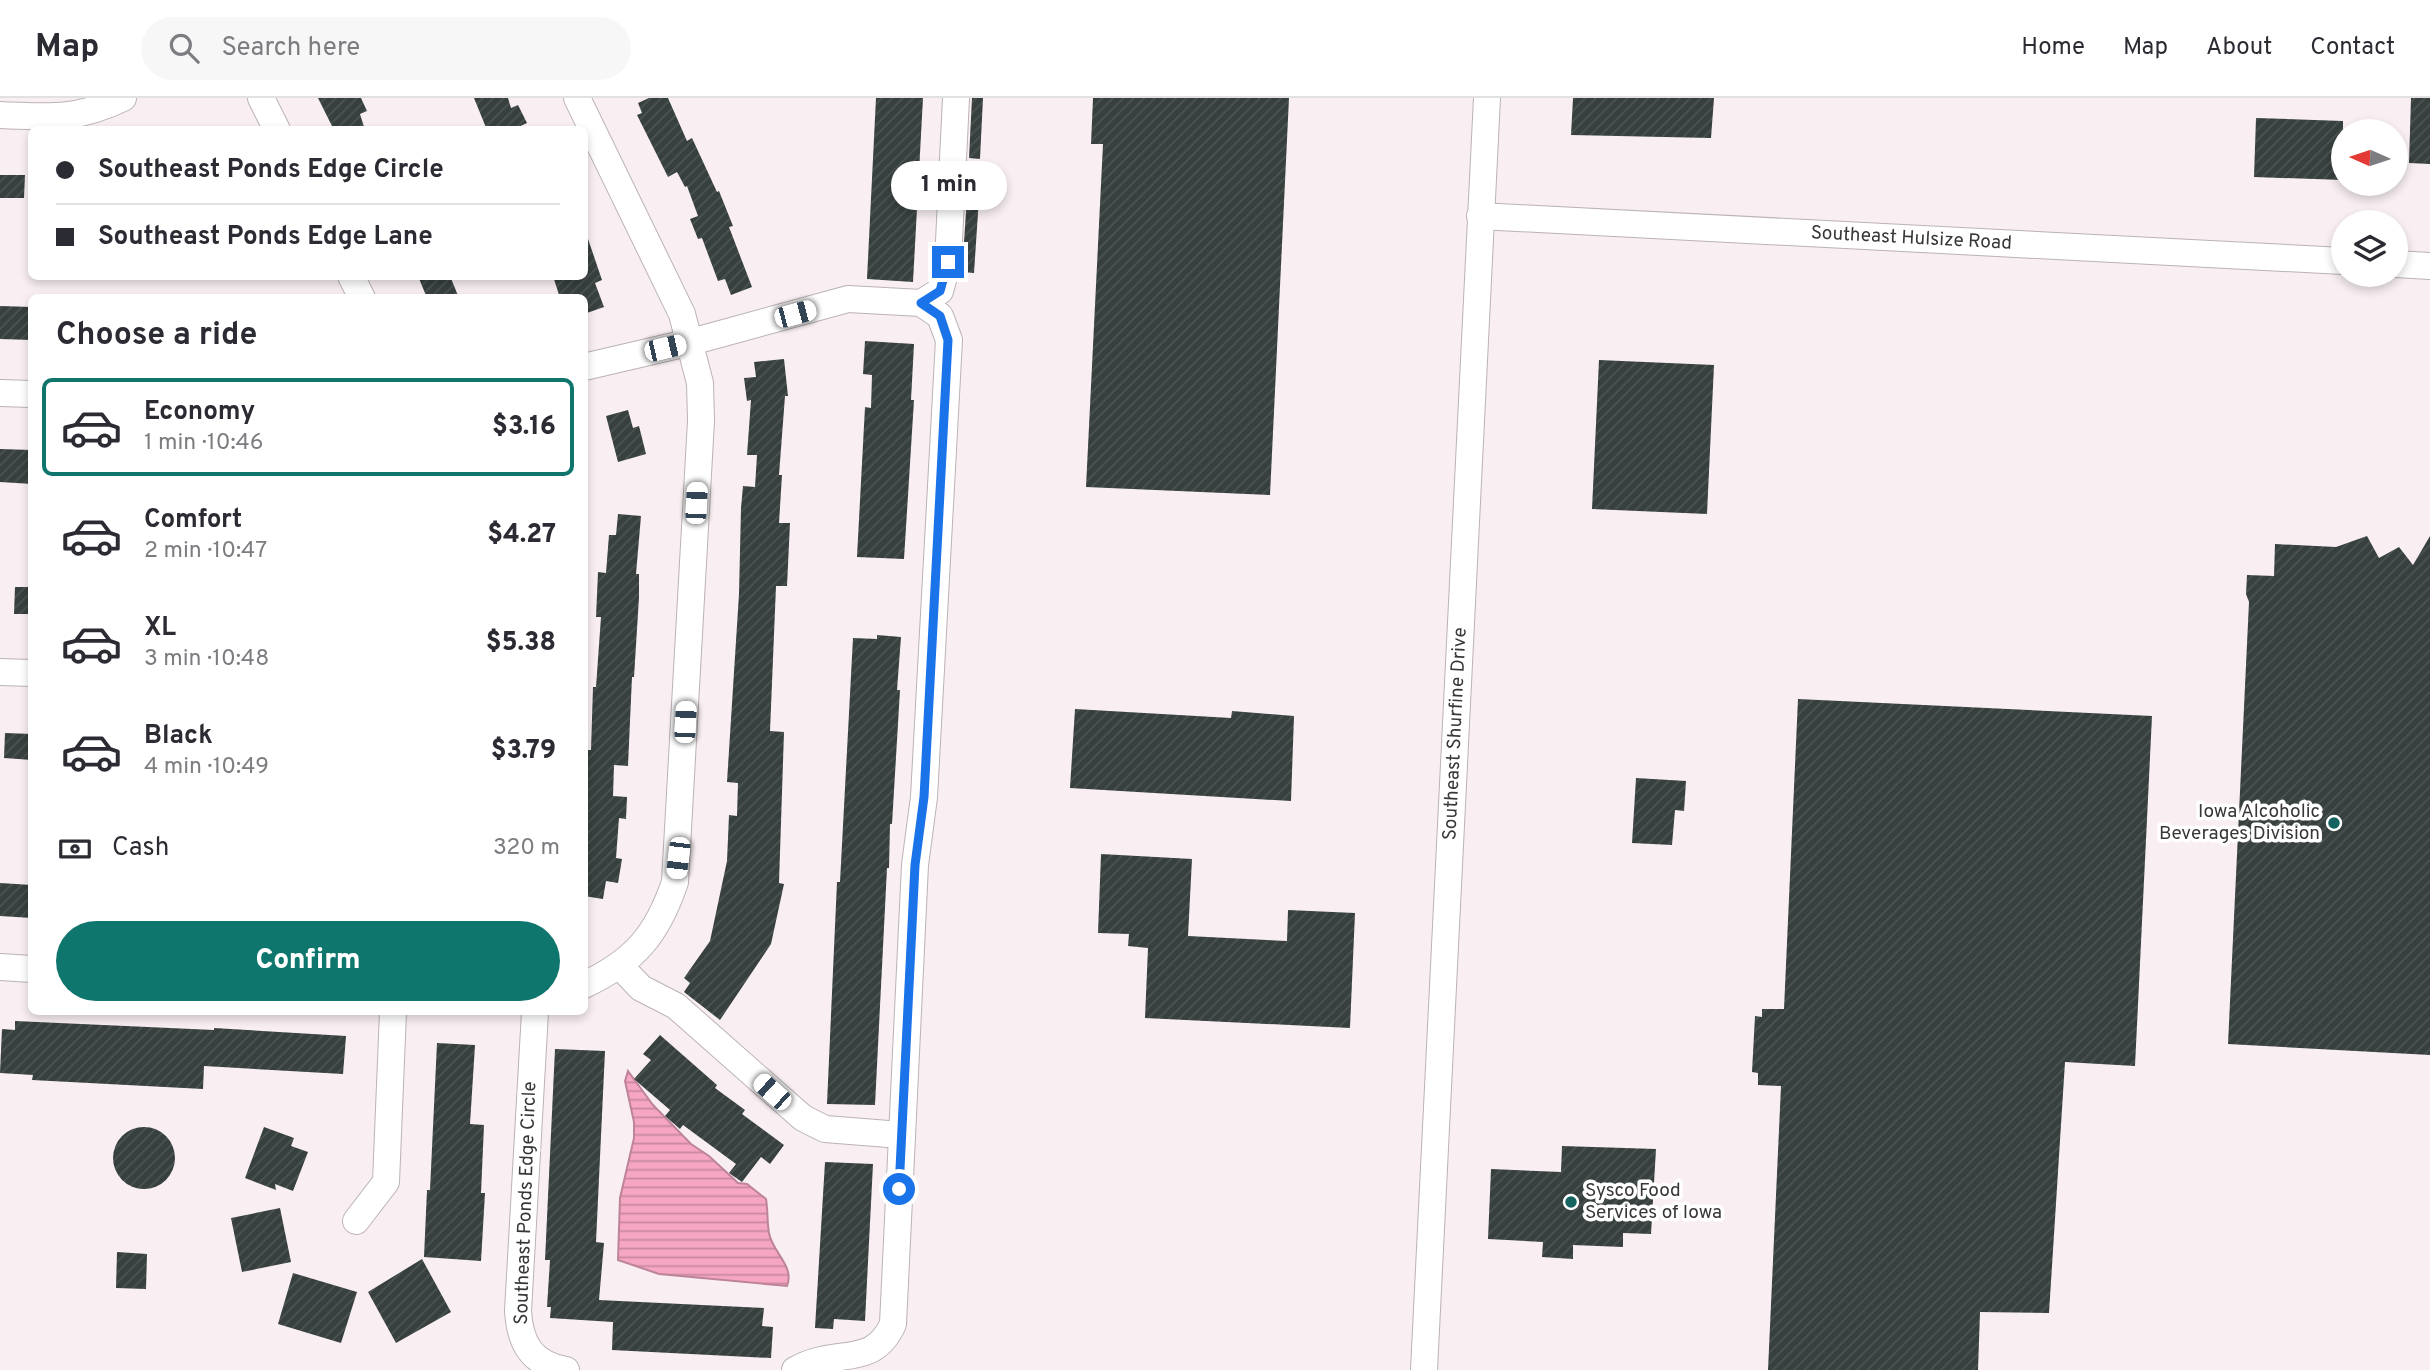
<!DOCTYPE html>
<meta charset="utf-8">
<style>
:root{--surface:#fff;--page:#f7f7f7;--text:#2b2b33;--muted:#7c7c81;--line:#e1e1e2;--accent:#0f766e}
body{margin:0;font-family:Overpass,sans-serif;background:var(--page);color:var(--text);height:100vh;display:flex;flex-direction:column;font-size:26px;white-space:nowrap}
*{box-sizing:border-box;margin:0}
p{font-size:23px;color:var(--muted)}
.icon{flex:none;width:38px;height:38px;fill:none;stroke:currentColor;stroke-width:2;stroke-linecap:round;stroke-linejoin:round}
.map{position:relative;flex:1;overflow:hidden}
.panel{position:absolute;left:28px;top:196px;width:560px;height:721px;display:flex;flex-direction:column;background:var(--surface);border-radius:10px;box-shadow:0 4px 10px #0003}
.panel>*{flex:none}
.guide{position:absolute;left:28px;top:28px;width:560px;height:154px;border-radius:10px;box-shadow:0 4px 10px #0003;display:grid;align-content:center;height:154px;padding:0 28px;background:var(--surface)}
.needle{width:46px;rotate:273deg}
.controls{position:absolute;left:2331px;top:21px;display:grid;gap:14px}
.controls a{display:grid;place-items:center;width:77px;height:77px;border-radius:50%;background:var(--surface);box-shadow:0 4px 10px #0003;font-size:35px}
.end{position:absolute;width:32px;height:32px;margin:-16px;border:9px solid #1a73e8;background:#fff;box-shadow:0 0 0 4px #fff}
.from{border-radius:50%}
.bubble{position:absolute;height:49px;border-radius:24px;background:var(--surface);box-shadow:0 4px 10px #0003;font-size:23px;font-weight:800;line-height:49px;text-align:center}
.car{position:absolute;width:21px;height:42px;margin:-21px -10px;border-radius:9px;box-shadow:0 0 5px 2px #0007;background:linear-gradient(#fff 24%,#345 0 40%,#fff 0 76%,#345 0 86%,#fff 0)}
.guide b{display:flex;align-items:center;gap:24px;height:66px;font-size:26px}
.guide b+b{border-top:2px solid var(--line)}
.guide i{width:18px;height:18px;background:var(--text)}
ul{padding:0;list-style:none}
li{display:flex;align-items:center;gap:21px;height:98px;margin:0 14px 10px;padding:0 14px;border:4px solid transparent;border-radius:10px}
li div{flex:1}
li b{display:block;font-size:26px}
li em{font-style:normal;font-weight:800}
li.selected{border-color:var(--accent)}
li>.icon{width:63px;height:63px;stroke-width:1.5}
h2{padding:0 28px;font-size:32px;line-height:84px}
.pay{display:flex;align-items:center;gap:18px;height:77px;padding:0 28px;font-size:26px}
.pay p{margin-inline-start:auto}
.primary-button{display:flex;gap:14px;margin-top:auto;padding:14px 28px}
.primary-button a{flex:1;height:80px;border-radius:42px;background:var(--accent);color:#fff;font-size:28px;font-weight:800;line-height:80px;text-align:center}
header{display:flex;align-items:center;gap:42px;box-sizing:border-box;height:98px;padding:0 35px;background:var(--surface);border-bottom:2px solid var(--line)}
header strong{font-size:33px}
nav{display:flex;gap:38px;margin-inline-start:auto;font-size:24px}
.search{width:490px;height:63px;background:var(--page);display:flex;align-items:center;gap:18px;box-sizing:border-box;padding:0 24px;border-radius:38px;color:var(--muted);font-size:26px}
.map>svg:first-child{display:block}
.water{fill:url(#water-rules);stroke:#bd8499;stroke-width:2}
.building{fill:url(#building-hatch)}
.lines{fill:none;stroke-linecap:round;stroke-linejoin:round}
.minor-casing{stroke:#bbb2b5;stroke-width:28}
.minor{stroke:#fff;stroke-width:26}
.route{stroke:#1a73e8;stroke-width:9}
.poi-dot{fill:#156461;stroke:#fff;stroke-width:2.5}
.labels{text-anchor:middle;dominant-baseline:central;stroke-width:7;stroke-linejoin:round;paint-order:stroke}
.street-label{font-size:19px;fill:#393637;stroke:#fff}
.poi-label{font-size:19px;fill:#393637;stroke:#fff;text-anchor:end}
</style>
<header>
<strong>Map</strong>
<div class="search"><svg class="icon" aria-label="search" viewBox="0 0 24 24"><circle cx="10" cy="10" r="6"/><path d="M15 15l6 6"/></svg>Search here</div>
<nav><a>Home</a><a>Map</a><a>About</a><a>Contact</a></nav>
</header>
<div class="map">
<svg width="2430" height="1272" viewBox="0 0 2430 1272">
<defs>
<pattern id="water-rules" width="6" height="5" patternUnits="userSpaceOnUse" patternTransform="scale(1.75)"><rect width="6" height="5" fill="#f6a6c3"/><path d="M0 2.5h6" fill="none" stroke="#c8889f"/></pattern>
<pattern id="building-hatch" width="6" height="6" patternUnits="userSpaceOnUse" patternTransform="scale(1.75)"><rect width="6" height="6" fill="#373f3f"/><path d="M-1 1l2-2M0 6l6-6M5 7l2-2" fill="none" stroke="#4c5353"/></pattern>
</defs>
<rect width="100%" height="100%" fill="#f9eff2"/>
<path class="water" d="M 628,973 L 653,1007 L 691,1046 L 709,1058 L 738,1085 L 747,1086 L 766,1101 C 768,1113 767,1124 769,1135 C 772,1154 795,1168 787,1188 L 659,1176 L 618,1162 L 620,1100 L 634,1040 L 634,1024 L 625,983 Z"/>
<path class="building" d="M 318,0 L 361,0 L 367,13 L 360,16 L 365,32 L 334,32 Z
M 474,0 L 508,0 L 511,10 L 518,7 L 527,25 L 512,32 L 487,32 Z
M 649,0 L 668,0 L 687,43 L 692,40 L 717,94 L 719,93 L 733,128 L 729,129 L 752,189 L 731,197 L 725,181 L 718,183 L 702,140 L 698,141 L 690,121 L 698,118 L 687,88 L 685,89 L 677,74 L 668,79 L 637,17 L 642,15 L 638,5 Z
M 876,0 L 923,0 L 913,184 L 867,181 Z
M 972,0 L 983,0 L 980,61 L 969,60 Z
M 1093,0 L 1289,0 L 1270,397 L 1086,389 L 1103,46 L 1091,46 Z
M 1573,0 L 1714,0 L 1711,40 L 1571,37 Z
M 2411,0 L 2430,0 L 2430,66 L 2409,65 Z
M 2256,20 L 2343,23 L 2343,82 L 2254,79 Z
M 0,77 L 25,77 L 24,100 L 0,100 Z
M 967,99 L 979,100 L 974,175 L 962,174 Z
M 587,138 L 602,182 L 595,185 L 604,209 L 584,216 L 584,200 L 560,200 L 553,178 L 584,178 L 584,139 Z
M 418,178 L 450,178 L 459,200 L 427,200 Z
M 0,208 L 32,209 L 32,242 L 0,241 Z
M 865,243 L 914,246 L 911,302 L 914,302 L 904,461 L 857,459 L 865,309 L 871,310 L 872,277 L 863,276 Z
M 784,261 L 788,298 L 785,298 L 779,377 L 782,377 L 779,425 L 790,425 L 787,488 L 776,488 L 770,633 L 784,634 L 779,785 L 784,786 L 771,846 L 720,922 L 684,894 L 690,885 L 684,880 L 710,843 L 727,763 L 729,717 L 737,718 L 738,685 L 727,684 L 739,496 L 741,410 L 743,388 L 755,389 L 757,357 L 747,357 L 751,302 L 747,303 L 744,280 L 756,279 L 754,264 Z
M 1599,262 L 1714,267 L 1707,416 L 1592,411 Z
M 628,312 L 633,330 L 639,328 L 646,356 L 618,364 L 606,318 Z
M 0,351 L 32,352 L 32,386 L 0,384 Z
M 618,416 L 641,418 L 636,476 L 639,476 L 639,499 L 634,579 L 632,579 L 628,668 L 614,667 L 613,698 L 627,699 L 626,721 L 619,720 L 616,760 L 622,761 L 618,785 L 606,783 L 603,801 L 584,798 L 587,652 L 591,652 L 593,589 L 596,589 L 601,519 L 596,519 L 598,474 L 606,475 L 609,437 L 616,437 Z
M 2367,438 L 2379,460 L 2399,449 L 2413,467 L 2430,438 L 2430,957 L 2228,946 L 2249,504 L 2246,496 L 2247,477 L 2274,478 L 2275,446 L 2336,449 Z
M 15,489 L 32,489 L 32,516 L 14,516 Z
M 877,537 L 901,539 L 897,592 L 900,592 L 892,726 L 890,726 L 889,770 L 887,770 L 875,1007 L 827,1006 L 837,784 L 840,784 L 853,540 L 877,541 Z
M 1798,601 L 2152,618 L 2135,968 L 2065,964 L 2049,1215 L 1980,1214 L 1978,1272 L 1768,1272 L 1781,988 L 1758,987 L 1758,975 L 1752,974 L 1755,918 L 1762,919 L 1762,911 L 1784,911 Z
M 1075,611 L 1231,620 L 1232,613 L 1294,618 L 1291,703 L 1070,690 Z
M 5,635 L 32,636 L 32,662 L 4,660 Z
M 1636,680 L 1686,683 L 1684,713 L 1675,712 L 1672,747 L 1632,745 Z
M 1101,756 L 1192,761 L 1188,838 L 1287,843 L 1288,812 L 1355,815 L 1350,930 L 1145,920 L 1148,850 L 1128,848 L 1129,836 L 1098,835 Z
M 0,785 L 32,787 L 32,820 L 0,818 Z
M 15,923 L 214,932 L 214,930 L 346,938 L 343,976 L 204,968 L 203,991 L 32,982 L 33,977 L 0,975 L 2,931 L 15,932 Z
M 660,937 L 717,987 L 715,990 L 745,1012 L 742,1016 L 784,1047 L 770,1066 L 761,1059 L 742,1084 L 729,1075 L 736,1066 L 683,1027 L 680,1031 L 665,1018 L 670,1012 L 634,981 L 651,962 L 643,956 Z
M 437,945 L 475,947 L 470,1026 L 484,1027 L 481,1095 L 485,1095 L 481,1163 L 424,1159 L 427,1092 L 430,1092 Z
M 555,951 L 605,953 L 596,1144 L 604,1145 L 599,1202 L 764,1210 L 762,1228 L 773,1229 L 771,1260 L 612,1252 L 613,1224 L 550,1220 L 551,1209 L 547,1209 L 550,1162 L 545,1162 Z
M113 1060a31 31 0 1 1 62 0a31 31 0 1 1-62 0Z
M 264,1029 L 294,1040 L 291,1048 L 308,1054 L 293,1093 L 275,1086 L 276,1092 L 245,1080 Z
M 1562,1048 L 1656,1051 L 1651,1136 L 1623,1135 L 1623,1149 L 1573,1147 L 1573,1161 L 1542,1159 L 1543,1144 L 1488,1141 L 1491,1071 L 1561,1074 Z
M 825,1064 L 873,1066 L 865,1223 L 834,1221 L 833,1231 L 815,1230 Z
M 280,1110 L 291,1164 L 242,1174 L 231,1120 Z
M 117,1154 L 147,1156 L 146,1191 L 116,1190 Z
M 422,1161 L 451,1214 L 396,1245 L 368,1194 Z
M 293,1175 L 357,1194 L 341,1245 L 278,1226 Z"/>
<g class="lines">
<g class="minor-casing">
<g id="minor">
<path d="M 261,0 L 277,32"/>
<path d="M 577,0 L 682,216 L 700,285 L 701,323 L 675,784 C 657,837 635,863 584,887"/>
<path d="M 0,17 C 49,19 78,22 123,0"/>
<path id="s1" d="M 1480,118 L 2343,163"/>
<path d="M 2396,166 L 2430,168"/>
<path d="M 351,178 L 362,200"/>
<path d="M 921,205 L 940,193 L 948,164 L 956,0"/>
<path d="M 584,269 L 691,244 L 848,201 L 921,205 L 940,218 L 949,242 L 924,699 L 915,767 L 893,1226 C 872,1272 837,1248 795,1272"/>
<path d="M 0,295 L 32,296"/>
<path d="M 0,574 L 32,575"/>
<path d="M 620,868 L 641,890 L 676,908 L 803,1020 L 825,1031 L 901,1037"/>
<path d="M 0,869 L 32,871"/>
<path d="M 535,914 L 518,1213 C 520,1246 532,1266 566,1272"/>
<path d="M 356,1123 L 386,1084 L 393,914"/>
<path id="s2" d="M 1424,1272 L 1487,0"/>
</g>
</g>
<use href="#minor" class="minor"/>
</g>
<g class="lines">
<path class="route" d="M 899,1091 L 915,767 L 924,699 L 948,242 L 940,218 L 921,205 L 940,193 L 948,164"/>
</g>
<g class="poi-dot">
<circle cx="2334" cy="725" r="7"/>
<circle cx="1571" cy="1104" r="7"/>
</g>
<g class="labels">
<g class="street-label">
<text stroke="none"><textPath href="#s1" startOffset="432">Southeast Hulsize Road</textPath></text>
<text stroke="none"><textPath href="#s2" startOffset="637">Southeast Shurfine Drive</textPath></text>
<text transform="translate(526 1105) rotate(-88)">Southeast Ponds Edge Circle</text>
</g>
<g class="poi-label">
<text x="2320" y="714">Iowa Alcoholic<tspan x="2320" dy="22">Beverages Division</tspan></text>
<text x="1585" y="1093" text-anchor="start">Sysco Food<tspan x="1585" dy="22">Services of Iowa</tspan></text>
</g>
</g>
</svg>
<div class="controls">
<a><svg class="needle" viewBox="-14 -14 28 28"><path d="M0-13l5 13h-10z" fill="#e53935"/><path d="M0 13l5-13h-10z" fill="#7c7c81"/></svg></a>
<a><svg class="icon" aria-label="layers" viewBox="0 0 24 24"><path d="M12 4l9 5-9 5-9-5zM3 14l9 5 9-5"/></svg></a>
</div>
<i class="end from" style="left:899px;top:1091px"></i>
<i class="end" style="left:948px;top:164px"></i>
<div class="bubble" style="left:891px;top:63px;width:116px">1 min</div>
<i class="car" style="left:795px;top:216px;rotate:75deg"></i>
<i class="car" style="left:665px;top:250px;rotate:77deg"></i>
<i class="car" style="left:696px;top:405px;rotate:3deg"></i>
<i class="car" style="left:685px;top:624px;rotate:3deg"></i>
<i class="car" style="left:678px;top:760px;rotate:187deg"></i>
<i class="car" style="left:772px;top:994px;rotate:312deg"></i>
<div class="guide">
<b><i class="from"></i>Southeast Ponds Edge Circle</b>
<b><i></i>Southeast Ponds Edge Lane</b>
</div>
<section class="panel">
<h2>Choose a ride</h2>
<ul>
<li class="selected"><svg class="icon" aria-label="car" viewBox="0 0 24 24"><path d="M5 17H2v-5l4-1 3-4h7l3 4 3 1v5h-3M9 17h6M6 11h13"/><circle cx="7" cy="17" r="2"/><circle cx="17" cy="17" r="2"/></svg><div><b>Economy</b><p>1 min · 10:46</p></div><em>$3.16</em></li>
<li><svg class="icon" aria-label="car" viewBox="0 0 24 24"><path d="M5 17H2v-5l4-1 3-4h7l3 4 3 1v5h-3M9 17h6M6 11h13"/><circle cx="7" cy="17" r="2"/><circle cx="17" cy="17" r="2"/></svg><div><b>Comfort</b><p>2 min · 10:47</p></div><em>$4.27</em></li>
<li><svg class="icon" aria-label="car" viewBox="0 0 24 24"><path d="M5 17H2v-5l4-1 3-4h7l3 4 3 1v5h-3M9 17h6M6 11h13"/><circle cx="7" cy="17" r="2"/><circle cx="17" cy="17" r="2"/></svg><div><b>XL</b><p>3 min · 10:48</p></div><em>$5.38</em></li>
<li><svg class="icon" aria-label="car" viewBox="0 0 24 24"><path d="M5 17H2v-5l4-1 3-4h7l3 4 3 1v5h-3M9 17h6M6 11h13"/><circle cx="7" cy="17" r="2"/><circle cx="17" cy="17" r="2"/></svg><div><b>Black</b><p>4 min · 10:49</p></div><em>$3.79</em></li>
</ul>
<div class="pay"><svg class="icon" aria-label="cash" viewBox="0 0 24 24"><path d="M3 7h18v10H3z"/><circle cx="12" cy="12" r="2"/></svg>Cash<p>320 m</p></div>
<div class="primary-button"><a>Confirm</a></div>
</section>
</div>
